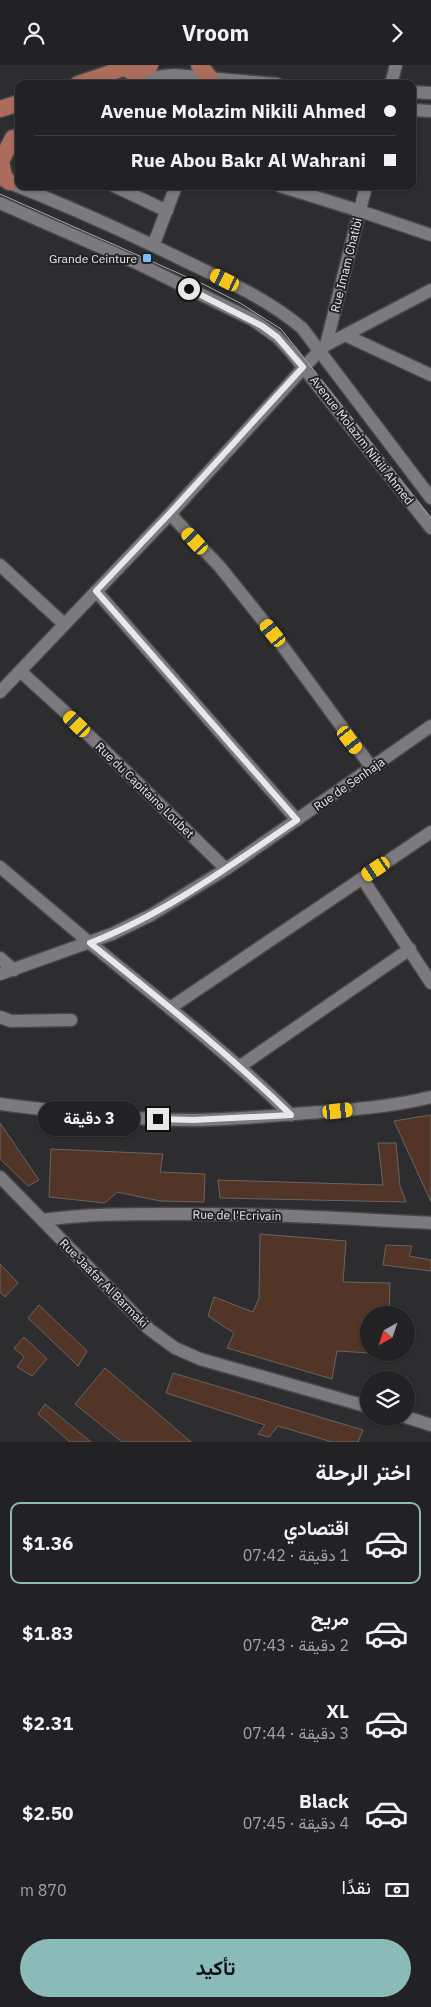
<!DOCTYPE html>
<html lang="ar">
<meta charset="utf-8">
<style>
:root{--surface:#222123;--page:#2e2e30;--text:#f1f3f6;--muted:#a2a3a6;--line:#3f3e41;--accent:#8bbbb9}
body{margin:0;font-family:"IBM Plex Sans",Vazirmatn,sans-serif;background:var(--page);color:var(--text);direction:rtl;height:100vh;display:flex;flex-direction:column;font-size:19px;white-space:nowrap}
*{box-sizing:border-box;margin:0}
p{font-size:16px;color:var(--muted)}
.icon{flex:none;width:28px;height:28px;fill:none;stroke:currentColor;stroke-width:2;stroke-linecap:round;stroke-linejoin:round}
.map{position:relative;height:1377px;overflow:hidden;direction:ltr}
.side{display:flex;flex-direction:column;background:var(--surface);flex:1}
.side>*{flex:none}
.top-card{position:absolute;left:15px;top:15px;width:401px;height:110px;border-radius:10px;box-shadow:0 1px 4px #0004,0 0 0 1px var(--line);direction:rtl;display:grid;align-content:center;height:110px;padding:0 20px;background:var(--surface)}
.needle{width:32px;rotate:220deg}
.fabs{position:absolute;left:360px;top:1241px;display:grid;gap:10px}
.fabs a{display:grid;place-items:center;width:55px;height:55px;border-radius:50%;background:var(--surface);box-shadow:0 1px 4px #0004,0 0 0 1px var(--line);font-size:25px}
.end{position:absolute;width:22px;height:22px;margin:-11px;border:6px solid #e8e7e9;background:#111;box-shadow:0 0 0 2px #111}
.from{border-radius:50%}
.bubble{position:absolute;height:35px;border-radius:18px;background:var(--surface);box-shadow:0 1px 4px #0004,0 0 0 1px var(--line);font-size:16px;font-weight:700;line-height:35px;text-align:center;direction:rtl}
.car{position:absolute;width:15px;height:30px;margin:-15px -8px;border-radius:6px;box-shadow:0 0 4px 1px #0007;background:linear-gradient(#f5c518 24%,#345 0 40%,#f5c518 0 76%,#345 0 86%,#f5c518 0)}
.top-card b{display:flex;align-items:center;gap:18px;height:48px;font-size:19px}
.top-card b+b{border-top:1px solid var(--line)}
.top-card i{width:12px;height:12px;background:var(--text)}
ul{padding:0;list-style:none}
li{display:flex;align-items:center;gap:15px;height:82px;margin:0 10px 8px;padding:0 10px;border:2px solid transparent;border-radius:10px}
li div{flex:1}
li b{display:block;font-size:19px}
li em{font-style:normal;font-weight:700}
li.selected{border-color:var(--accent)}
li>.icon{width:45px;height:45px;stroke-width:1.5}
h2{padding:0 20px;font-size:22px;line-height:60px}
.pay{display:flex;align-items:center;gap:12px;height:55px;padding:0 20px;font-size:19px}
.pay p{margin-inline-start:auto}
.primary-button{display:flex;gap:10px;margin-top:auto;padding:10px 20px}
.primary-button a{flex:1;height:58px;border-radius:30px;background:var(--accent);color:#111;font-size:20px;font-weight:700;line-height:58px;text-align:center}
header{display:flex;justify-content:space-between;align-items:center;height:65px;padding:0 20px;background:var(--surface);font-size:22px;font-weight:700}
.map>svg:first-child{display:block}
.building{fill:#523526;stroke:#686463}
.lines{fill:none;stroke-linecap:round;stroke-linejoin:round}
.minor-casing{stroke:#484749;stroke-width:15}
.major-casing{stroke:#484749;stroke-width:19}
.minor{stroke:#7c7a7e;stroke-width:12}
.major{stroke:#ac6c5c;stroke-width:16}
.tram{stroke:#a8a7aa;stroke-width:1}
.route{stroke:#e8e7e9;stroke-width:6}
.poi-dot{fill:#76c0f7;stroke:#232225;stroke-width:2}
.labels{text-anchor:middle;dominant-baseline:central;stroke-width:4;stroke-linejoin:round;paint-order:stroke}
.poi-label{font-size:12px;fill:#e8e7e9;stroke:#232225;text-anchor:end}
.street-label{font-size:12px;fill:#e8e7e9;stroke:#232225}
</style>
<header><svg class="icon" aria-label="forward" viewBox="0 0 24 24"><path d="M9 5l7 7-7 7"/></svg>Vroom<svg class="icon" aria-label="person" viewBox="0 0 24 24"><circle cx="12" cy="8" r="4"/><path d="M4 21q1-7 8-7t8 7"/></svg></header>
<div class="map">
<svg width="431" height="1377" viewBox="0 0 431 1377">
<rect width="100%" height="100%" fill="#2d2c2f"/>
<path class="building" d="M 431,1050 L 431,1137 L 394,1056 Z
M 0,1058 L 39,1115 L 28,1121 L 0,1094 Z
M 378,1078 L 396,1078 L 400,1121 L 406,1137 L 220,1133 L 218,1115 L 383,1120 Z
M 51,1084 L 163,1089 L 160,1107 L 205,1109 L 204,1137 L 160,1136 L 117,1127 L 105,1138 L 49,1132 Z
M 260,1169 L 346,1176 L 343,1217 L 390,1218 L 389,1250 L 369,1250 L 369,1288 L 337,1286 L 332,1314 L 227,1283 L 234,1268 L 208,1251 L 214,1232 L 253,1247 L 259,1233 Z
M 386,1180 L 412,1181 L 409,1191 L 431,1195 L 431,1206 L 383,1200 Z
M 0,1199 L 18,1218 L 5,1232 L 0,1227 Z
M 39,1240 L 87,1286 L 78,1301 L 28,1253 Z
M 24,1272 L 47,1294 L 32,1311 L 17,1302 L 24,1292 L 14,1283 Z
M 105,1303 L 191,1377 L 122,1377 L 75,1339 Z
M 173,1308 L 363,1365 L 358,1377 L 332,1377 L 278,1361 L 269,1372 L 258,1369 L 265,1360 L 166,1328 Z
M 45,1339 L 91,1377 L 70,1377 L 38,1349 Z"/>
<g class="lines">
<g class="minor-casing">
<path id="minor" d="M 137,14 L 174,10 L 277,19
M 391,19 L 396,0
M 412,27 L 431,28
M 412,45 L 431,46
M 2,115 C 64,139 124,166 183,195 C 224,215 267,233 302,263 L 431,433
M 114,121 L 167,146
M 280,121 L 360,146 L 431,170
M 0,138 L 139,199 L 253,255 L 277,272 L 291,287 L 431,463
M 153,181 L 176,121
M 345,270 L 431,310
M 326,280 L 366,121
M 170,449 L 220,502 L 273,568 L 372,703
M 0,500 L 64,559
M 96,526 L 297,755
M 20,606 L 64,646 L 226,804
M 0,627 L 170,449 L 319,286 L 326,280 L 431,225
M 0,802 C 30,827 60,853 90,878 C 158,934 228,988 291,1050
M 362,813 L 431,918
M 0,893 L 14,905
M 0,909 L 112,869 L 151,850 L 226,804 L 431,661
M 170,943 L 431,767
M 0,952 L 11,956 L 71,955
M 239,1002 L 410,884
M 0,1039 C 64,1047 129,1055 193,1055 C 231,1055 269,1051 307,1048 C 349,1045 390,1042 431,1032
M 0,1112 L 149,1264 L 175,1283 L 200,1294 L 369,1342
M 43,1155 C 84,1149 126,1149 168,1149 C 256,1148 343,1153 431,1158
M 406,1352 L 431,1360"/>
</g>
<g class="major-casing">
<path id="major" d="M 199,0 L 210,13
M 134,9 L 150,0
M 78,19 L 111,8
M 108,19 L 111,8 L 121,3 C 131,4 137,9 137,19
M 0,44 L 19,38
M 9,117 L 4,111 L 1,96 L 13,73"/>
</g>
<use href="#minor" class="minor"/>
<use href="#major" class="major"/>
<path class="tram" d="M 0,129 L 205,220 L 240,238 L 281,264 L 431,453"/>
</g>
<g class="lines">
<path class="route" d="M 158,1054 L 193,1055 L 291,1050 C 228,988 158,933 90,878 C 165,849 231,800 297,755 L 96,526 L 170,448 L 303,302 L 277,272 L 262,261 L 189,224"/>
</g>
<rect class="poi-dot" x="142" y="188" width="10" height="10" rx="2.5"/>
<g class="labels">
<g class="poi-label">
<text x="137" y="193">Grande Ceinture</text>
</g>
<g class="street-label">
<text transform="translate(346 200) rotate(-76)">Rue Imam Chatibi</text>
<text transform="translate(362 375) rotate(52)">Avenue Molazim Nikili Ahmed</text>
<text transform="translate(349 719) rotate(-35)">Rue de Senhaja</text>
<text transform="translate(145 725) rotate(44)">Rue du Capitaine Loubet</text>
<text transform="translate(237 1150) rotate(1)">Rue de l'Ecrivain</text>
<text transform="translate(104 1218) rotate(45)">Rue Jaafar Al Barmaki</text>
</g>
</g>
</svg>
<div class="fabs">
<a><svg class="needle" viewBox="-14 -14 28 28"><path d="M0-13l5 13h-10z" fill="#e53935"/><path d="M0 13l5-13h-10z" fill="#a2a3a6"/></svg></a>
<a><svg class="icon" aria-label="layers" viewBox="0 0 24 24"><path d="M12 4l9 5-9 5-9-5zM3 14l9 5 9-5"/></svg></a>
</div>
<i class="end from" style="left:189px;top:224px"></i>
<i class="end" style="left:158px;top:1054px"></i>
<div class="bubble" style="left:38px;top:1036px;width:102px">3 دقيقة</div>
<i class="car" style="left:225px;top:215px;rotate:296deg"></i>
<i class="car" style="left:195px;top:476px;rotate:317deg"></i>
<i class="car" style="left:273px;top:568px;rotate:321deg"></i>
<i class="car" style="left:77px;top:659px;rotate:314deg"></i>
<i class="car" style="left:350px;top:675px;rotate:143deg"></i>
<i class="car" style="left:376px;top:804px;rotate:236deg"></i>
<i class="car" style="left:338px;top:1046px;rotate:84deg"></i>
<div class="top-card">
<b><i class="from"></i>Avenue Molazim Nikili Ahmed</b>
<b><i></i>Rue Abou Bakr Al Wahrani</b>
</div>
</div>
<section class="side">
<h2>اختر الرحلة</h2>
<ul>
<li class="selected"><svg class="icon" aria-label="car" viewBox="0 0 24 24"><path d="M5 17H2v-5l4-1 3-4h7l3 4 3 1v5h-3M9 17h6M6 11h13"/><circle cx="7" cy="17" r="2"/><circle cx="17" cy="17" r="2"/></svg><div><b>اقتصادي</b><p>1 دقيقة · 07:42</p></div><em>$1.36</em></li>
<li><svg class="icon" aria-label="car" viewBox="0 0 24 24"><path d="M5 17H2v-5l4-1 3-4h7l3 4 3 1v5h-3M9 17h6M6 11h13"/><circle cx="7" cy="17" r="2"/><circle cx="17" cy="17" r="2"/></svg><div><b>مريح</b><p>2 دقيقة · 07:43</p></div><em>$1.83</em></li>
<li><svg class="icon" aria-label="car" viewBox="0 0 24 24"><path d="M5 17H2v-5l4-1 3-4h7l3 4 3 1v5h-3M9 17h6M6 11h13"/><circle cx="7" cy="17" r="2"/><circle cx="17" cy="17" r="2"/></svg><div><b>XL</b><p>3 دقيقة · 07:44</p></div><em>$2.31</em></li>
<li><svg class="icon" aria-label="car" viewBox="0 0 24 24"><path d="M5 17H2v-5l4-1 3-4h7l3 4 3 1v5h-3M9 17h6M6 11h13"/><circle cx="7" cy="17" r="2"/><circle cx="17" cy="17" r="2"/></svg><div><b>Black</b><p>4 دقيقة · 07:45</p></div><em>$2.50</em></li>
</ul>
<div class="pay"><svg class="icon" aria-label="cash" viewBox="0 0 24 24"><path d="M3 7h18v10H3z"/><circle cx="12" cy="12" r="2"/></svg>نقدًا<p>870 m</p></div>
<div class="primary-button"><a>تأكيد</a></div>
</section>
